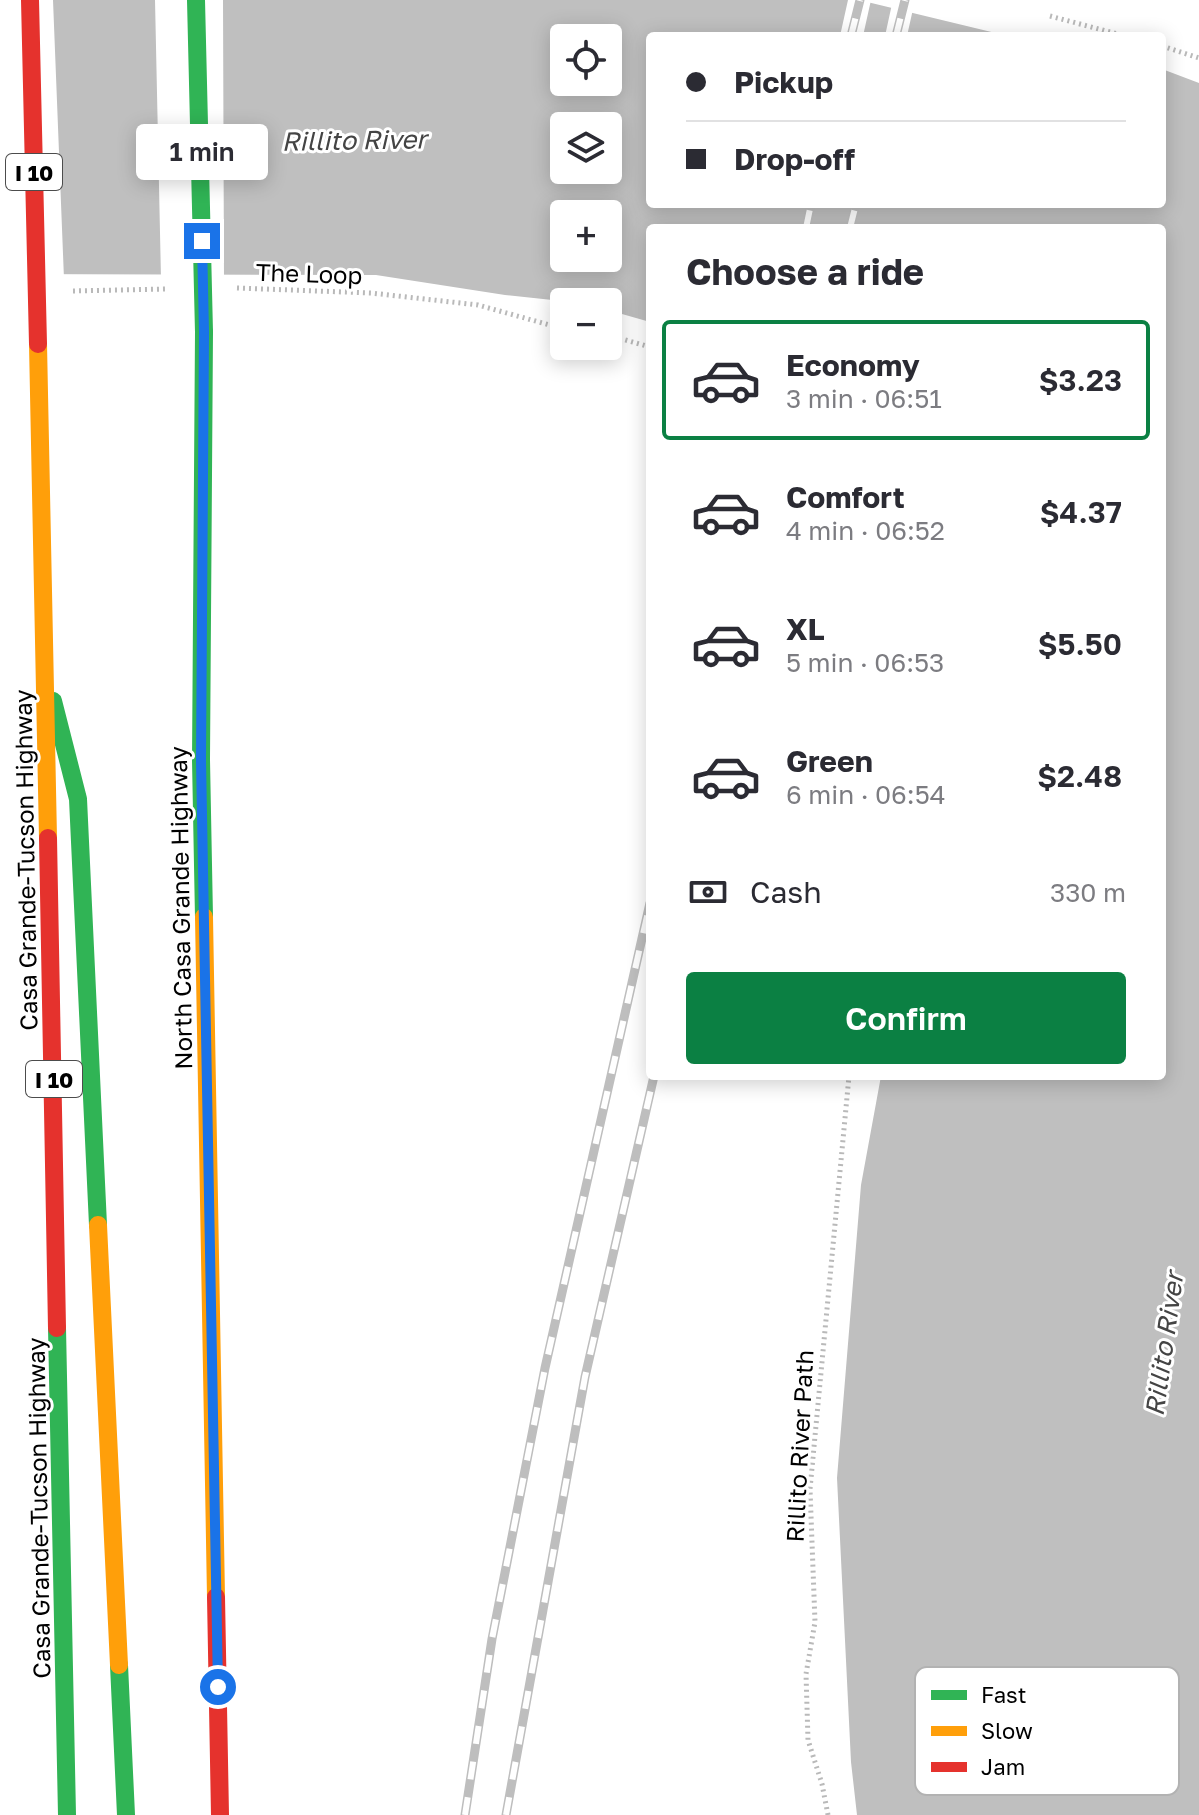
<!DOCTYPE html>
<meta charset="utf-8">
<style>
:root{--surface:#fff;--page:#f7f7f7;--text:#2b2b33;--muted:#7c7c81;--line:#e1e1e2;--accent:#0b8043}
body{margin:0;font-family:"Golos Text",sans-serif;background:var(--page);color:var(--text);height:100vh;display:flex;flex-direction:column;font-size:30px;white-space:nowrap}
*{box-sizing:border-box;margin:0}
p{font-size:26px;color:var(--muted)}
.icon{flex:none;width:44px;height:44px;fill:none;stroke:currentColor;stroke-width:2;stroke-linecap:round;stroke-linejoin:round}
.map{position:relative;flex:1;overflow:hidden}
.details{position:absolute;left:646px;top:224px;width:520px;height:856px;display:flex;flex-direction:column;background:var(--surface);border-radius:8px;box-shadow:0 4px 20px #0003}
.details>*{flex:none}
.guide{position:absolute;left:646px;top:32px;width:520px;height:176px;border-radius:8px;box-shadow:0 4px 20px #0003;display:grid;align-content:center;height:176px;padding:0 40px;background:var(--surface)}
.fabs{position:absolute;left:550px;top:24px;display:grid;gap:16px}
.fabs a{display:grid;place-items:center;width:72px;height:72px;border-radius:8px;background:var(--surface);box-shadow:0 4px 20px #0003;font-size:40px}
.end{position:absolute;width:36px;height:36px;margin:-18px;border:10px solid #1a73e8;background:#fff;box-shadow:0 0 0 4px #fff}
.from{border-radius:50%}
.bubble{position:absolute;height:56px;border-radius:8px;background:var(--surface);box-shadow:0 4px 20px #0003;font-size:26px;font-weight:600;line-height:56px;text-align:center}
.guide b{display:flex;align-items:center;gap:28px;height:76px;font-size:30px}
.guide b+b{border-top:2px solid var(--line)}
.guide i{width:20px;height:20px;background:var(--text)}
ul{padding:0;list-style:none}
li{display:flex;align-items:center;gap:24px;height:120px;margin:0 16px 12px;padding:0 24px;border:4px solid transparent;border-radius:8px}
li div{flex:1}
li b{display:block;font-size:30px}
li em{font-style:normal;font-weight:600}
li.current{border-color:var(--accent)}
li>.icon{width:72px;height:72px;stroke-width:1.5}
h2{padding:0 40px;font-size:36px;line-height:96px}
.pay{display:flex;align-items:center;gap:20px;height:88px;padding:0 40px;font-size:30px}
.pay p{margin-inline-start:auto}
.button{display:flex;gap:16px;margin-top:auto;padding:16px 40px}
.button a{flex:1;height:92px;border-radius:8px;background:var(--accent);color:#fff;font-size:32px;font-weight:600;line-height:92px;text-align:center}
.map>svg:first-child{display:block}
.water{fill:#bfbfbf;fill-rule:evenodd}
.pier{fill:#fff}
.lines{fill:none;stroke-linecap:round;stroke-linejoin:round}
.path{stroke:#b9b9b9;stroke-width:5;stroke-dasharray:2 4;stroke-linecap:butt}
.fast{stroke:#30b455;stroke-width:18}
.slow{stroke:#ff9f0a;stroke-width:18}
.jam{stroke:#e5322d;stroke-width:18}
.rail-casing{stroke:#bebebe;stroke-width:9}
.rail{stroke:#fff;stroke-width:6;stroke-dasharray:18;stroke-linecap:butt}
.fast-bridge{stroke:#30b455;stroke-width:18}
.jam-bridge{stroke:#e5322d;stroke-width:18}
.route{stroke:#1a73e8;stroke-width:10}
.labels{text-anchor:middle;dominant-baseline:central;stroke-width:6;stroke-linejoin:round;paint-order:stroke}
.shield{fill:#fff;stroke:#4c4c4c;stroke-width:2}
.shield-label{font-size:22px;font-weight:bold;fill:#000}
.street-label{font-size:24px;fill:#000;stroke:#fff}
.water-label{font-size:26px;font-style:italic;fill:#444;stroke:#fff}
.key{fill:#fff;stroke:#b2b2b2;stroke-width:2}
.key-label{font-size:22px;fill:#000}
</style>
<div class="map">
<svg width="1199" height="1815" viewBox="0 0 1199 1815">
<rect width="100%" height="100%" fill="#fff"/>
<path class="water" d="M 0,0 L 859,0 L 1008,36 L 650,36 L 650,204 L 1162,204 L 1162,69 L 1199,83 L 1199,1815 L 857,1815 L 851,1762 L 837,1478 L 861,1185 L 881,1076 L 1162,1076 L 1162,228 L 650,228 L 650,322 L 608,310 L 608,302 L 571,302 L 505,295 L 376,275 L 0,274 ZM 564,38 L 608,38 L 608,82 L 564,82 ZM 564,126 L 608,126 L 608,170 L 564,170 ZM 564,214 L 608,214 L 608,258 L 564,258 Z"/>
<path class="pier" d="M 0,0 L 53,0 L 64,279 L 0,278 Z
M 155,0 L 223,0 L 224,279 L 161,279 Z
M 848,0 L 871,0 L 863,36 L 840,36 Z
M 892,4 L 913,9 L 907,36 L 885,36 Z"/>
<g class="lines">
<path class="path" d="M 1050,16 L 1125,36
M 1162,46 L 1199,58
M 237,288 L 371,293 L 478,305 L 564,329
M 73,291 L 167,289
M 608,335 L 650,347
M 828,1815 L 822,1784 L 808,1740 L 806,1674 L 815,1622 L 810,1489 L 849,1076"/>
<path class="fast" d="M 53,701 L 78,799 L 98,1225
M 204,917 L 201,760 L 204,332
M 57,1328 L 67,1815
M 119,1665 L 126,1815"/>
<path class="slow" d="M 38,344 L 48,838
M 204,917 L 216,1597
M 98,1225 L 119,1665"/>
<path class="jam" d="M 48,838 L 57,1328
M 216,1597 L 220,1815"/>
<g class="rail-casing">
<path id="rail" d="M 851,36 L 860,0
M 896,36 L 905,0
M 806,228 L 811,204
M 850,228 L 856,204
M 465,1815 L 492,1639 L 545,1368 L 650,903
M 506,1815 L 585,1377 L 654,1076"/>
</g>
<use href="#rail" class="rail"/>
<path class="fast-bridge" d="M 196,0 L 204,332"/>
<path class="jam-bridge" d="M 30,0 L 38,344"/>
</g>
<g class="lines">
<path class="route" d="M 202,241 L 204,332 L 201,760 L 218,1687"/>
</g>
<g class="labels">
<g class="shield">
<rect x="6" y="154" width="56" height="36" rx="6"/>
<rect x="26" y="1061" width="56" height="36" rx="6"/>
</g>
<g class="shield-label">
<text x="34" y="172">I 10</text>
<text x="54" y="1079">I 10</text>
</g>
<g class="street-label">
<text transform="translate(309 273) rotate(2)">The Loop</text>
<text transform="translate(25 860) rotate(-91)">Casa Grande-Tucson Highway</text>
<text transform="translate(180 908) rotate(-91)">North Casa Grande Highway</text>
<text transform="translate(799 1446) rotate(-87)">Rillito River Path</text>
<text transform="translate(38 1508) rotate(-91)">Casa Grande-Tucson Highway</text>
</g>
<g class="water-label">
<text transform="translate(354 140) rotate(-1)">Rillito River</text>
<text transform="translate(1164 1344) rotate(-82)">Rillito River</text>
</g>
</g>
<rect x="915" y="1667" width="264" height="128" rx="12" class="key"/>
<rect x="931" y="1690" width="36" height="10" fill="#30b455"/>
<rect x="931" y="1726" width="36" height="10" fill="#ff9f0a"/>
<rect x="931" y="1762" width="36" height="10" fill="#e5322d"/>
<g class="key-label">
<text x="981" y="1703">Fast</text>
<text x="981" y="1739">Slow</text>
<text x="981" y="1775">Jam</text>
</g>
</svg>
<div class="fabs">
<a><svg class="icon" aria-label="locate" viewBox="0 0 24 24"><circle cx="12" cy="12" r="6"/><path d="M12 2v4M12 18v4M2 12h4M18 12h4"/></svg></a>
<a><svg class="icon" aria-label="layers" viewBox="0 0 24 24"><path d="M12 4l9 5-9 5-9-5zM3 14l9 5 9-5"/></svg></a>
<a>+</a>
<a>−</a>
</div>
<i class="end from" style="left:218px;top:1687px"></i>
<i class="end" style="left:202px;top:241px"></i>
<div class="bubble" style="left:136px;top:124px;width:132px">1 min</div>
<div class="guide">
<b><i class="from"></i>Pickup</b>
<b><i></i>Drop-off</b>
</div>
<section class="details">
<h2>Choose a ride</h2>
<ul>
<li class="current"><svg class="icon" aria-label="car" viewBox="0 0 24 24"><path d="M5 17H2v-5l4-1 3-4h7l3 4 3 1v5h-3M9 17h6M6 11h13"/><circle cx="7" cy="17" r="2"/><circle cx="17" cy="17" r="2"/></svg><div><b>Economy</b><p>3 min · 06:51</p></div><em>$3.23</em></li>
<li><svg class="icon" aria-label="car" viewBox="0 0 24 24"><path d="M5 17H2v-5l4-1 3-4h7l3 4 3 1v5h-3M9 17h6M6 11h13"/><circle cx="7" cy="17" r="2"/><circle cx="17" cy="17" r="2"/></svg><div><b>Comfort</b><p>4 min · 06:52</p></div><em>$4.37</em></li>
<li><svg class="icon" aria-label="car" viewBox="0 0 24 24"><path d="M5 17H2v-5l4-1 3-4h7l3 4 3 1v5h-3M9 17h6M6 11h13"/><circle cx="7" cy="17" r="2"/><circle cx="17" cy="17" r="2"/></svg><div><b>XL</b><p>5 min · 06:53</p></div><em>$5.50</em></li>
<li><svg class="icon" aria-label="car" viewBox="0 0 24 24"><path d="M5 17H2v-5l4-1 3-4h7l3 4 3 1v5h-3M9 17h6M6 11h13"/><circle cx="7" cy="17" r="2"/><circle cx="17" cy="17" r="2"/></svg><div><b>Green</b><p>6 min · 06:54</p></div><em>$2.48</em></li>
</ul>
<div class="pay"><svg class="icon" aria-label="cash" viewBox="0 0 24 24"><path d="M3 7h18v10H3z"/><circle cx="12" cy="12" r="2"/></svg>Cash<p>330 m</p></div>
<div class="button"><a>Confirm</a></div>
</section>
</div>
